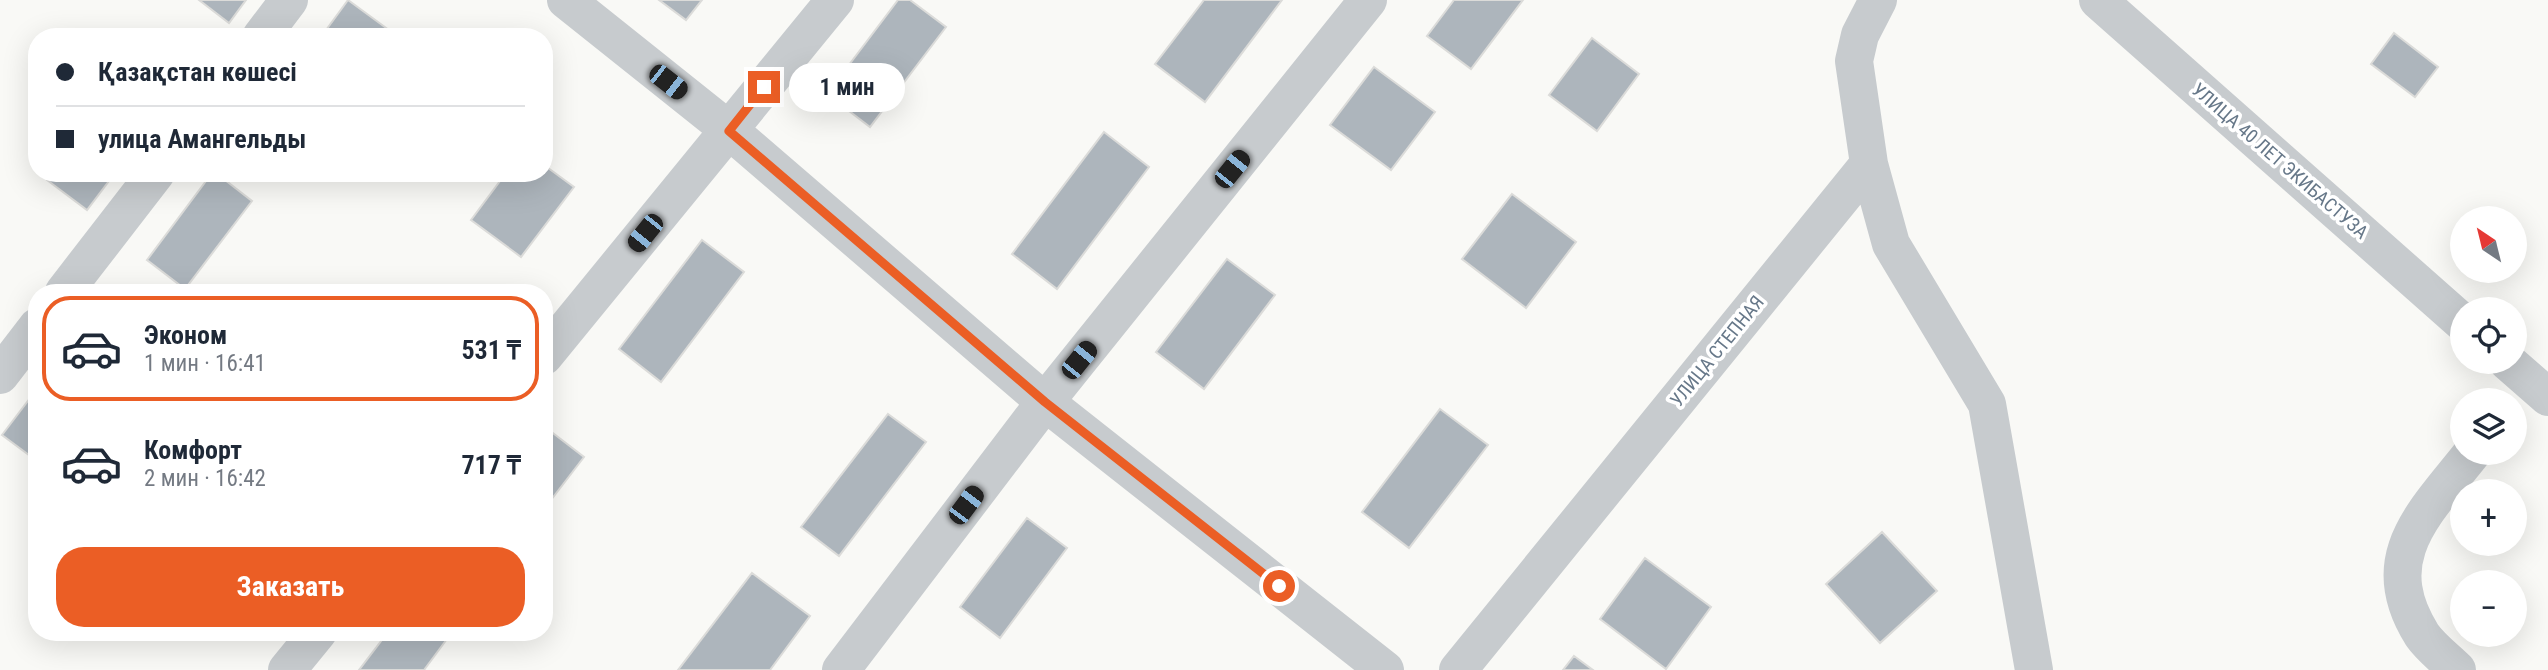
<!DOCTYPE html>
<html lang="ru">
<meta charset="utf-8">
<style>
:root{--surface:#fff;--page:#f2f2f3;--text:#1f2937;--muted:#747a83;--line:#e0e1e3;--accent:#eb5e25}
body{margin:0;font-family:"Roboto Condensed",sans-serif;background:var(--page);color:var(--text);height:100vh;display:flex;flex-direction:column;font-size:26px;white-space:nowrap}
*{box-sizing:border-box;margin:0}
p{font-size:23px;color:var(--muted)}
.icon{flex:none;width:38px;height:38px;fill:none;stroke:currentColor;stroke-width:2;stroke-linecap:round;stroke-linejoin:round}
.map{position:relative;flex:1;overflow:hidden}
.sheet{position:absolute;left:28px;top:284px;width:525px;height:357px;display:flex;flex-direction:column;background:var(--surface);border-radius:28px;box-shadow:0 7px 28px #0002}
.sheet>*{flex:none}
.top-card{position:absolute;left:28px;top:28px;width:525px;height:154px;border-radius:28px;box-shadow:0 7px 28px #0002;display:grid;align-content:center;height:154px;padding:0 28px;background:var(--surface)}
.needle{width:46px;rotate:325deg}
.buttons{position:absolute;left:2450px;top:206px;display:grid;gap:14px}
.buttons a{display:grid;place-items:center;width:77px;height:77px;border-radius:50%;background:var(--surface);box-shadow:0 7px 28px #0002;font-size:35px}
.end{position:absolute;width:32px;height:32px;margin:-16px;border:9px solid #eb5e25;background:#fff;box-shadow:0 0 0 4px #fff}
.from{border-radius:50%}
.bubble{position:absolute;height:49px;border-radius:24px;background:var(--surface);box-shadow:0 7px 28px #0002;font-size:23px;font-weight:700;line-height:49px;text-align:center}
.car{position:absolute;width:21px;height:42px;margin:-21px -10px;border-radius:9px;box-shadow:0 0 5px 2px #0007;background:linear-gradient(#222 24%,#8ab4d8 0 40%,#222 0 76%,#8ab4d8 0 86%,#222 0)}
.top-card b{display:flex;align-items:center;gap:24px;height:66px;font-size:26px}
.top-card b+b{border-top:2px solid var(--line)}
.top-card i{width:18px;height:18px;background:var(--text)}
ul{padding:12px 0 0;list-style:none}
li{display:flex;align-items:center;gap:21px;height:105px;margin:0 14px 10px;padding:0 14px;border:4px solid transparent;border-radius:28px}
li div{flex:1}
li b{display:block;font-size:26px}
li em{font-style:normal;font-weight:700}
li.active{border-color:var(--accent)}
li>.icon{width:63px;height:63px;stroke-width:1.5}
.button{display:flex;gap:14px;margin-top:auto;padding:14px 28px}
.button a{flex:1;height:80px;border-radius:28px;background:var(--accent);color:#fff;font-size:28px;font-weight:700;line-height:80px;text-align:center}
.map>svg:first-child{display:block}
.building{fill:#adb5bc;stroke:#dbdbd9;stroke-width:2}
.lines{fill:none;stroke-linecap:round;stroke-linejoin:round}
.minor{stroke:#c7cbce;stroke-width:38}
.route{stroke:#eb5e25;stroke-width:9}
.labels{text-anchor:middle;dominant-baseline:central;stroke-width:7;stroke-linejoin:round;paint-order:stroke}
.street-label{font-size:19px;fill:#677889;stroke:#fff}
</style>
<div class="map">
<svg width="2548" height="670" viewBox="0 0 2548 670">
<rect width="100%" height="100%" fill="#f9f9f6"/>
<path class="building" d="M 199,0 L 246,0 L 229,23 Z
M 348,0 L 393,33 L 391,37 L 321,37 Z
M 659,0 L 702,0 L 686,20 Z
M 898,0 L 910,0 L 946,27 L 870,127 L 827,94 Z
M 1204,0 L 1282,0 L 1205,102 L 1155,64 Z
M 1454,0 L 1523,0 L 1471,69 L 1427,36 Z
M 2394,33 L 2438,67 L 2415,97 L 2371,64 Z
M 1592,38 L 1639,74 L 1597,131 L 1549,95 Z
M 1374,67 L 1435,112 L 1391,170 L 1330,125 Z
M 1104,132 L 1149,167 L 1057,289 L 1012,254 Z
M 544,165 L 574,187 L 521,257 L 471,220 L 506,173 L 544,173 Z
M 51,173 L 115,173 L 87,210 L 47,180 Z
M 212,173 L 216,173 L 252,201 L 185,289 L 147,260 Z
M 1512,194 L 1576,242 L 1526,308 L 1462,259 Z
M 702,240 L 744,272 L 661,382 L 619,349 Z
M 1227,259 L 1275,295 L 1204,389 L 1156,352 Z
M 37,389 L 37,461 L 2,435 Z
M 1440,409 L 1488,445 L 1409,548 L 1362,512 Z
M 888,414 L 926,442 L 839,556 L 801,527 Z
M 545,427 L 584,457 L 544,509 L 544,428 Z
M 1027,518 L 1067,548 L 1000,638 L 960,607 Z
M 1882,532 L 1937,591 L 1880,643 L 1826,584 Z
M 1645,558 L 1711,607 L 1666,669 L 1600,619 Z
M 752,573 L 810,616 L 770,670 L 678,670 Z
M 388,632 L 438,632 L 447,639 L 424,670 L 359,670 Z
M 1574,656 L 1593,670 L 1563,670 Z"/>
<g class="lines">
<path class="minor" d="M 566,0 L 729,130 L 1045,402 L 1385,670
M 2098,0 L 2462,322
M 261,37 L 289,0
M 1869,164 L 1891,244 L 1987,404 L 2034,670
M 64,292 L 156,173
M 544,356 L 835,0
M 2508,362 L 2548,397
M 0,375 L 37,327
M 287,670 L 318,632
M 841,670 L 1045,402 L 1368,0
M 1458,670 L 1869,164 L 1854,61 L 1860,35 L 1878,0
M 2457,670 C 2446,659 2431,648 2422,635 C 2373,557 2426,512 2472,453"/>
</g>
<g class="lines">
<path class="route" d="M 764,87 L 729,131 L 1045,402 L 1279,586"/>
</g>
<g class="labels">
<g class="street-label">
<text transform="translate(2280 161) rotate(41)">УЛИЦА 40 ЛЕТ ЭКИБАСТУЗА</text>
<text transform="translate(1717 351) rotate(-51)">УЛИЦА СТЕПНАЯ</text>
</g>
</g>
</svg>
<div class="buttons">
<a><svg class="needle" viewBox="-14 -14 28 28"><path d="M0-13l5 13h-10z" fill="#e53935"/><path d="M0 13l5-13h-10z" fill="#747a83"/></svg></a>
<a><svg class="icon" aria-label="locate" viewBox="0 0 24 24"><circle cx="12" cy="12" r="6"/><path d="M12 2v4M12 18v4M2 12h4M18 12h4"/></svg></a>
<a><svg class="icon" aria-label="layers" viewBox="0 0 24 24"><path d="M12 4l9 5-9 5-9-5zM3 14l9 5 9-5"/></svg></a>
<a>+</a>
<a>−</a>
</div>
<i class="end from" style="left:1279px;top:586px"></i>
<i class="end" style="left:764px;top:87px"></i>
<div class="bubble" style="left:789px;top:63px;width:116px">1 мин</div>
<i class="car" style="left:668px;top:82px;rotate:128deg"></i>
<i class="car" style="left:1232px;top:169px;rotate:39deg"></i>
<i class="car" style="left:645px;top:233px;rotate:219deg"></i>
<i class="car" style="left:1079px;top:360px;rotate:39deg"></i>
<i class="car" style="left:966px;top:505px;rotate:37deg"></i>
<div class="top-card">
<b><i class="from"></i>Қазақстан көшесі</b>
<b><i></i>улица Амангельды</b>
</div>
<section class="sheet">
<ul>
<li class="active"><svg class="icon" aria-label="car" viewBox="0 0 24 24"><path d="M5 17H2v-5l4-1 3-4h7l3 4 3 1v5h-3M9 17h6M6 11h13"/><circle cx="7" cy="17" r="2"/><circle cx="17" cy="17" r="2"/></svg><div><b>Эконом</b><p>1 мин · 16:41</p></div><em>531 ₸</em></li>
<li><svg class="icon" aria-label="car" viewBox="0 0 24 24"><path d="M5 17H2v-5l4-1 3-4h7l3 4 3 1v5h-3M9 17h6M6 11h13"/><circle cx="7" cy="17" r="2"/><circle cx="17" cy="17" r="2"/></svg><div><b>Комфорт</b><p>2 мин · 16:42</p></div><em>717 ₸</em></li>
</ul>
<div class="button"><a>Заказать</a></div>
</section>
</div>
